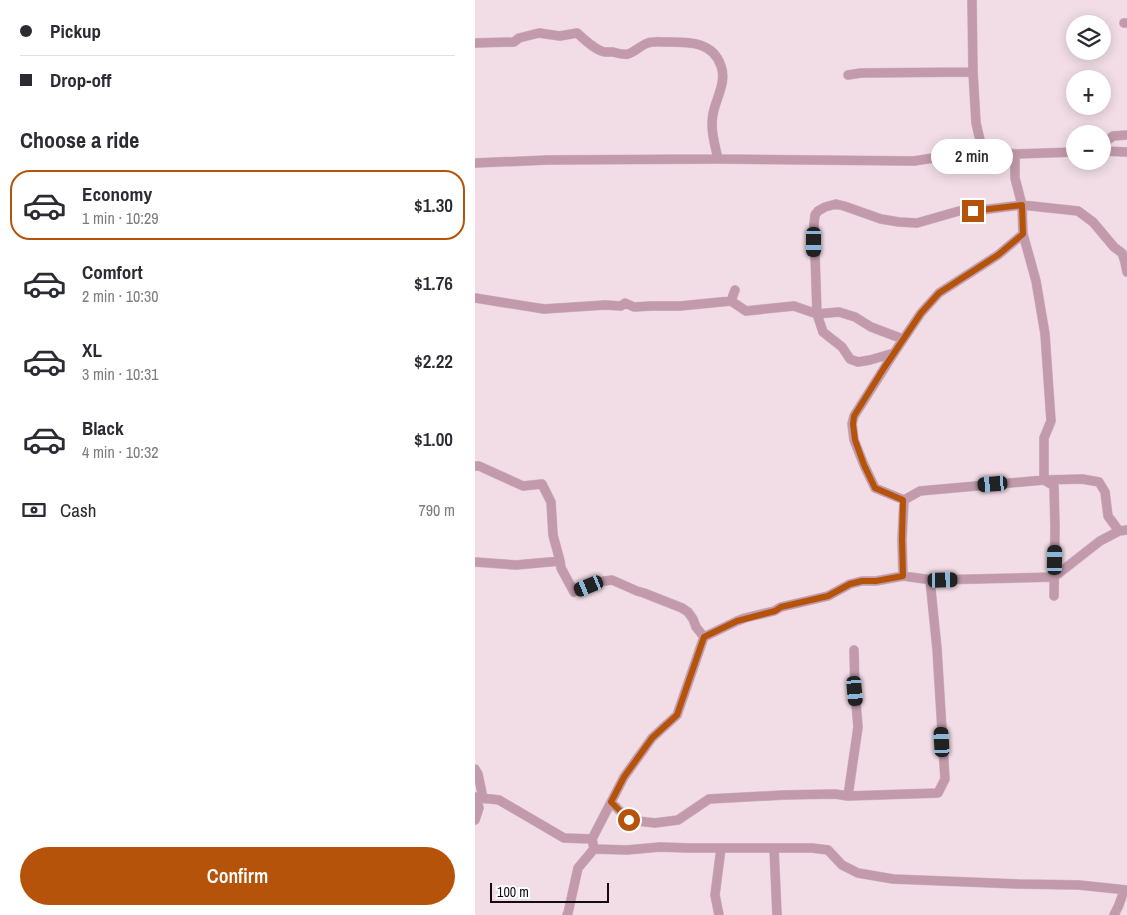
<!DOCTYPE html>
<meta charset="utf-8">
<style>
:root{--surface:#fff;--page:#f2f2f3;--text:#2b2b33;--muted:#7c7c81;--line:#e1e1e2;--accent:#b45309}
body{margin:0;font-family:"Archivo Narrow",sans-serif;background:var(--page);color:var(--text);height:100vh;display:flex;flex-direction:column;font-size:19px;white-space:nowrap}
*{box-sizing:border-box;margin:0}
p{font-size:16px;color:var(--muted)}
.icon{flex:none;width:28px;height:28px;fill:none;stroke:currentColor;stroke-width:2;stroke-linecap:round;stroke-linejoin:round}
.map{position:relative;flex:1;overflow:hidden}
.details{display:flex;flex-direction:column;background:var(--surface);width:475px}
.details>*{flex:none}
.banner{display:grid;align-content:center;height:110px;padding:0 20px;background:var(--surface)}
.fabs{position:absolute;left:591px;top:15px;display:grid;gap:10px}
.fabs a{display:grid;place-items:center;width:45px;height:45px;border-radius:50%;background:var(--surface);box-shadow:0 2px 12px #0003;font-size:25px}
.scale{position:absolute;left:15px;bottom:12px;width:119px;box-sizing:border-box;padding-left:5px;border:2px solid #130d10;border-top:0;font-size:14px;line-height:18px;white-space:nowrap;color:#130d10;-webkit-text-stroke:4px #fff;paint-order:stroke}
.end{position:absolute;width:22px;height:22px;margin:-11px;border:6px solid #b45309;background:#fff;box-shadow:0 0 0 2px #fff}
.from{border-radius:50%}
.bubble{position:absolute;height:35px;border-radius:18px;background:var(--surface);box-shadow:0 2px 12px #0003;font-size:16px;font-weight:600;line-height:35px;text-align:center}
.car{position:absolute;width:15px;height:30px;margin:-15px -8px;border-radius:6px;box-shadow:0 0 4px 1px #0007;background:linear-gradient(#222 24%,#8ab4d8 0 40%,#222 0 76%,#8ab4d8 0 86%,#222 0)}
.banner b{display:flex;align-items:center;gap:18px;height:48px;font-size:19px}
.banner b+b{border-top:1px solid var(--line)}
.banner i{width:12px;height:12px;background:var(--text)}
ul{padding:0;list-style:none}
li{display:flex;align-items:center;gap:15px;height:70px;margin:0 10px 8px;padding:0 10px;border:2px solid transparent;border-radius:20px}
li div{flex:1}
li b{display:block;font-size:19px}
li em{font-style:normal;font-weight:600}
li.current{border-color:var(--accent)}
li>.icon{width:45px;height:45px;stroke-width:1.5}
h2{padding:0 20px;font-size:22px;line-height:60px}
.pay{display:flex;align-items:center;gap:12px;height:55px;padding:0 20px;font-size:19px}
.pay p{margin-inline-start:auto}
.action{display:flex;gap:10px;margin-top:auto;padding:10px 20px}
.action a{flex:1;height:58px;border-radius:30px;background:var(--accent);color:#fff;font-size:20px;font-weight:600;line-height:58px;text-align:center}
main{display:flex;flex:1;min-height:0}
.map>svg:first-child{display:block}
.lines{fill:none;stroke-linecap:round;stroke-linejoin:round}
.street-casing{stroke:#cebcc4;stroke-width:10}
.street{stroke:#c29aac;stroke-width:9}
.route{stroke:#b45309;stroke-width:6}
</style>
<main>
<section class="details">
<div class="banner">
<b><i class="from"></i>Pickup</b>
<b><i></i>Drop-off</b>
</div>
<h2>Choose a ride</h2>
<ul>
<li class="current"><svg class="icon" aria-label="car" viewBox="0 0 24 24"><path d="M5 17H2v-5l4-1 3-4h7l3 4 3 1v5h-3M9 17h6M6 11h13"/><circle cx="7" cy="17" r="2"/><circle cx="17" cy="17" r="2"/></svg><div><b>Economy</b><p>1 min · 10:29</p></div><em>$1.30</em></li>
<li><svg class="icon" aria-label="car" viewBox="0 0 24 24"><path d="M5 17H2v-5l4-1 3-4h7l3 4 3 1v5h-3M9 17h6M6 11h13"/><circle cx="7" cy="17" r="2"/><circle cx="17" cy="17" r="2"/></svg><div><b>Comfort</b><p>2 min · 10:30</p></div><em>$1.76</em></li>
<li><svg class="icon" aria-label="car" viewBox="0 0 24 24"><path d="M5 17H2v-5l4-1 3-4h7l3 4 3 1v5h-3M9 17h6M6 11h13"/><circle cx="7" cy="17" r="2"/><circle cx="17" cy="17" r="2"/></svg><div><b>XL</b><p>3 min · 10:31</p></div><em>$2.22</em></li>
<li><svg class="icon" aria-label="car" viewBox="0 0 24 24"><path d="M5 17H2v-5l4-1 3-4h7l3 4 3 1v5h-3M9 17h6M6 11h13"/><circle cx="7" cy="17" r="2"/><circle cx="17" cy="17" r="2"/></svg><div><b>Black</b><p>4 min · 10:32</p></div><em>$1.00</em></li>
</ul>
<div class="pay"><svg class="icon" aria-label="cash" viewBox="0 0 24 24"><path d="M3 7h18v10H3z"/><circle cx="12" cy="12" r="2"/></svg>Cash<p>790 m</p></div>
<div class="action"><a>Confirm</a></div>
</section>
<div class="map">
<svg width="652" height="915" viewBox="0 0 652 915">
<rect width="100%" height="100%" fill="#f2dde6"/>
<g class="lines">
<g class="street-casing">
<path id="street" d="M 497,0 L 498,72 L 501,123 L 505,140 L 510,150 L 540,154 L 600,152
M 649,23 L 652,23
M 0,43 L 39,42 L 44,38 L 64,33 L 85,36 L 102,33 C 109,39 121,51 130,52 C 133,52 135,52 138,52 C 142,53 148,55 153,54 C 160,52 166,45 173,43 C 178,41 186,42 192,42 C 213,42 238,41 246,66 C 252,82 241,98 238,114 C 235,129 240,145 243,159
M 373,75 L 386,73 L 498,72
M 628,144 L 638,136 L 652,135
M 628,151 L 652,152
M 540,154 L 540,178 L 547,205 L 548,234 L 561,281 L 570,334 L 576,421 L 569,438 L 569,480 L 579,486 L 580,527 L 579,596
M 0,163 L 73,160 L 243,159 L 439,161 L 510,150
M 0,298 L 69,309 L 130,305 L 146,306 L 150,303 L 159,307 L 176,306 L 205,306 L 256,301 L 271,311 L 319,306 L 342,314 L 364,312 L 380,317 L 396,327 L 428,339
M 256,301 L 260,290
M 419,353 L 395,360 L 383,362 L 375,359 L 367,347 L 348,332 L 342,314 L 339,224 L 340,215 L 343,211 L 350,207 L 361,204 L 369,206 L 406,219 L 424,222 L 442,223 L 484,211 L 498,211 L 547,205 L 603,211 L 618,222 L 639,247 L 647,253 L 650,262 L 652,272
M 0,466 L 4,466 L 48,486 L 67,484 L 76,502 L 78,535 L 85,561
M 429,500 L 445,491 L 569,480 L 607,479 L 624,482 L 630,492 L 633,516 L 644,531
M 0,562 L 41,565 L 85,561 L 86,568 L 99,592 L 123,582 L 137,580 L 162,591 L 169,593 L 207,608 L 213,612 L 218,619 L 221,627 L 229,637 L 202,715 L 177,738 L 149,777 L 117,839 L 119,849 L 152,850 L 185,847 L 214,848 L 337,848 L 353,850 L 367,865 L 383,873 L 418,879 L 544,884 L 604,885 L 652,890
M 428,576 L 427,539 L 429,500 L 400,488 L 389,465 L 379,440 L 377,424 L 379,416 L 419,353 L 446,313 L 464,293 L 523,255 L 548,234
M 229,637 L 262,621 L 270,618 L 299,611 L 306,607 L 353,596 L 375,584 L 387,581 L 401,581 L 428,576 L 457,580 L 579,577 L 625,541 L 644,531 L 652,530
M 0,769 L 3,774 L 8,798
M 373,796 L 383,727 L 380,691 L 379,650
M 0,797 L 24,800 L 89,838 L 117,839
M 136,802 L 154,820 L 180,823 L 203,820 L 234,799 L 308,795 L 360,794 L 373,796 L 463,793 L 470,779 L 462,649 L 455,580
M 0,820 L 4,808 L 1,797
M 299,848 L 302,915
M 92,915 L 93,913 L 103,868 L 119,849
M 244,915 L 240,895 L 246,848
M 639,915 L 644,905 L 649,890"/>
</g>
<use href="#street" class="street"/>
</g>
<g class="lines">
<path class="route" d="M 154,820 L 136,802 L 149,777 L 177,738 L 202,715 L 229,637 L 262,621 L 300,611 L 306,607 L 353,596 L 375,584 L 387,581 L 401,581 L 428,576 L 427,539 L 428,500 L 400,488 L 389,465 L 380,440 L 378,424 L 379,416 L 409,368 L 446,313 L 464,293 L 523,255 L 548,234 L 547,205 L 498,211"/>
</g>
</svg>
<div class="fabs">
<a><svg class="icon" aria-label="layers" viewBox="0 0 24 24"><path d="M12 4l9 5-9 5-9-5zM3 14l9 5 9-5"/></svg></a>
<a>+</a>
<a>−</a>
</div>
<div class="scale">100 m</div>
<i class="end from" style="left:154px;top:820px"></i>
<i class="end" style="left:498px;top:211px"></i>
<div class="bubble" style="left:456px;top:139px;width:82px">2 min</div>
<i class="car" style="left:339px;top:242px;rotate:180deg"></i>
<i class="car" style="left:518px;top:484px;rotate:265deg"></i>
<i class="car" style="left:580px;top:560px;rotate:1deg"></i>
<i class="car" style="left:468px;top:580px;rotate:89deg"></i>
<i class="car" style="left:114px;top:586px;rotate:248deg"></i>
<i class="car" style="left:380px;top:691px;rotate:175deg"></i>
<i class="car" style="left:467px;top:742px;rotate:357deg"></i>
</div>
</main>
